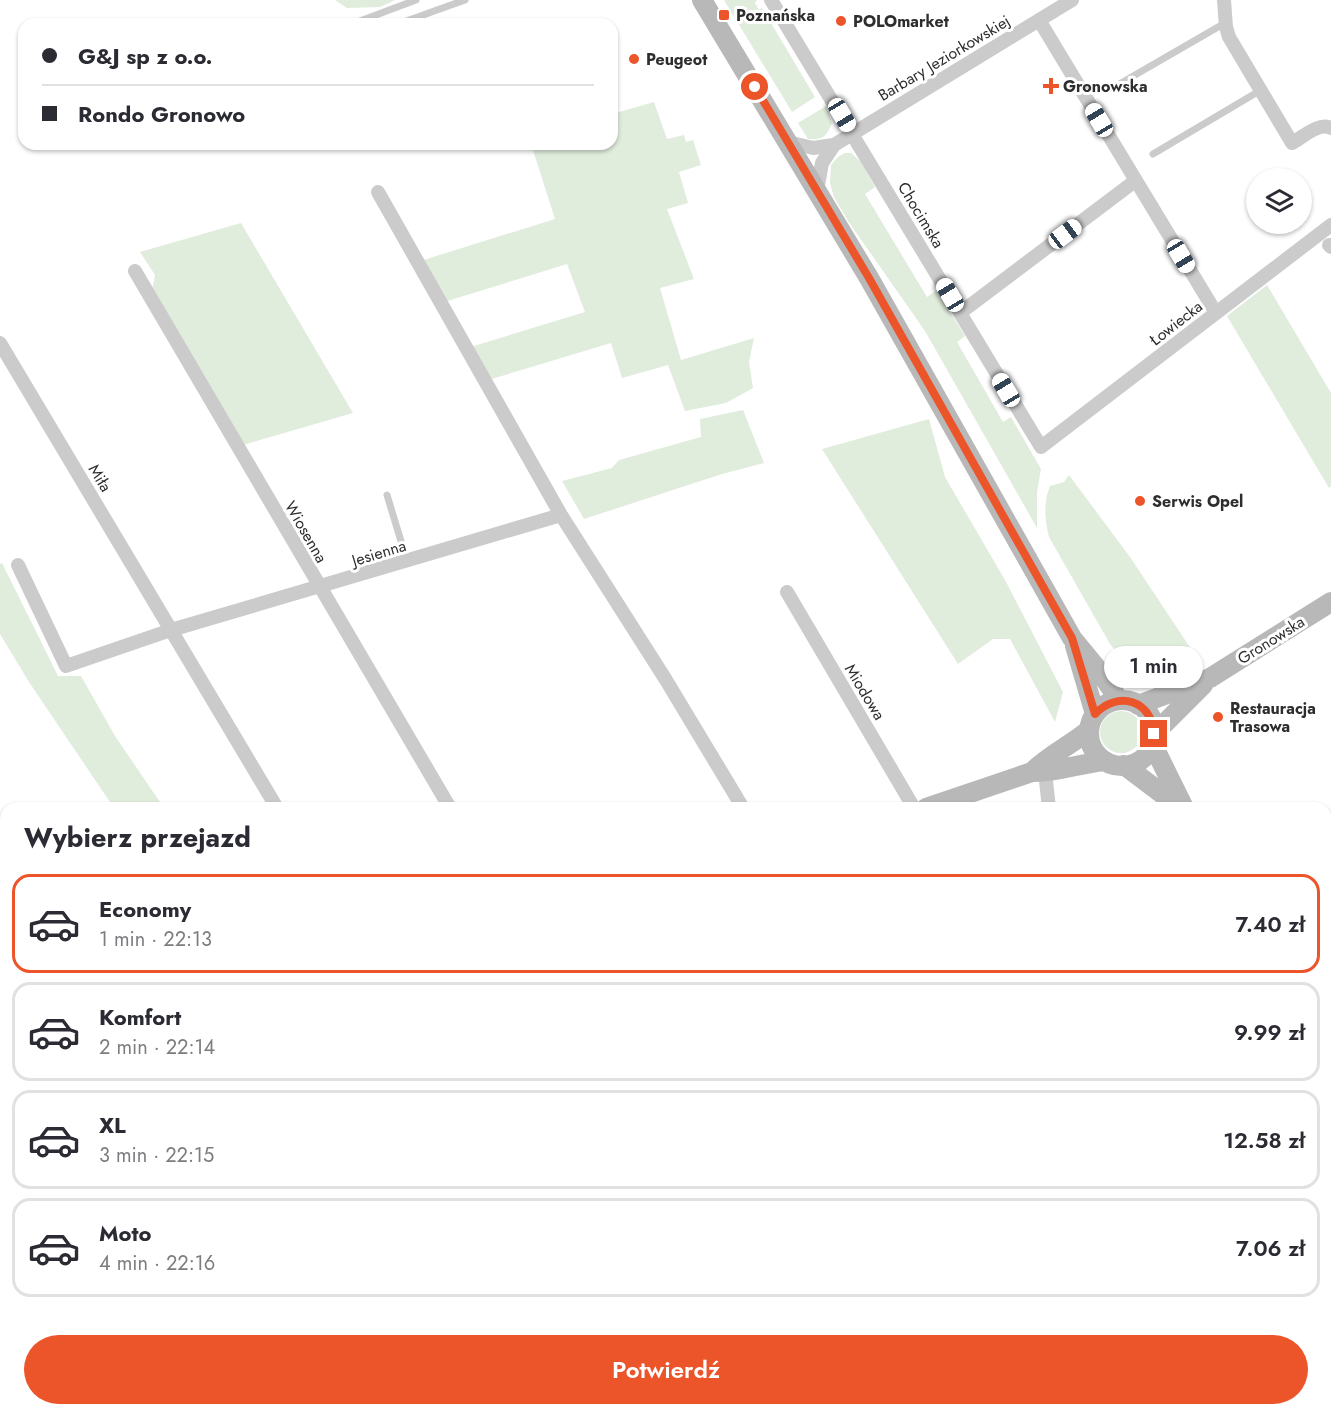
<!DOCTYPE html>
<html lang="pl">
<meta charset="utf-8">
<style>
:root{--surface:#fff;--page:#f7f7f7;--text:#2b2b33;--muted:#7c7c81;--line:#e1e1e2;--accent:#ec542a}
body{margin:0;font-family:Jost,sans-serif;background:var(--page);color:var(--text);height:100vh;display:flex;flex-direction:column;font-size:22px;white-space:nowrap}
*{box-sizing:border-box;margin:0}
p{font-size:20px;color:var(--muted)}
.icon{flex:none;width:33px;height:33px;fill:none;stroke:currentColor;stroke-width:2;stroke-linecap:round;stroke-linejoin:round}
.map{position:relative;flex:1;overflow:hidden}
.details{position:absolute;left:0px;top:802px;width:1332px;height:614px;display:flex;flex-direction:column;background:var(--surface);border-radius:18px 18px 0 0;box-shadow:0 2px 4px #0004}
.details>*{flex:none}
.guide{position:absolute;left:18px;top:18px;width:600px;height:132px;border-radius:18px;box-shadow:0 2px 4px #0004;display:grid;align-content:center;height:132px;padding:0 24px;background:var(--surface)}
.tools{position:absolute;left:1246px;top:168px;display:grid;gap:12px}
.tools a{display:grid;place-items:center;width:66px;height:66px;border-radius:50%;background:var(--surface);box-shadow:0 2px 4px #0004;font-size:30px}
.end{position:absolute;width:27px;height:27px;margin:-14px;border:8px solid #ec542a;background:#fff;box-shadow:0 0 0 3px #fff}
.from{border-radius:50%}
.bubble{position:absolute;height:42px;border-radius:21px;background:var(--surface);box-shadow:0 2px 4px #0004;font-size:20px;font-weight:600;line-height:42px;text-align:center}
.car{position:absolute;width:18px;height:36px;margin:-18px -9px;border-radius:8px;box-shadow:0 0 4px 2px #0007;background:linear-gradient(#fff 24%,#345 0 40%,#fff 0 76%,#345 0 86%,#fff 0)}
.guide b{display:flex;align-items:center;gap:21px;height:57px;font-size:22px}
.guide b+b{border-top:2px solid var(--line)}
.guide i{width:15px;height:15px;background:var(--text)}
ul{padding:0;list-style:none}
li{display:flex;align-items:center;gap:18px;height:99px;margin:0 12px 9px;padding:0 12px;border:3px solid var(--line);border-radius:18px}
li div{flex:1}
li b{display:block;font-size:22px}
li em{font-style:normal;font-weight:600}
li.on{border-color:var(--accent)}
li>.icon{width:54px;height:54px;stroke-width:1.5}
h2{padding:0 24px;font-size:27px;line-height:72px}
.primary-button{display:flex;gap:12px;margin-top:auto;padding:12px 24px}
.primary-button a{flex:1;height:69px;border-radius:36px;background:var(--accent);color:#fff;font-size:24px;font-weight:600;line-height:69px;text-align:center}
.map>svg:first-child{display:block}
.green{fill:#e0ecdc}
.lines{fill:none;stroke-linecap:round;stroke-linejoin:round}
.lane{stroke:#cbcbcb;stroke-width:7}
.street{stroke:#cbcbcb;stroke-width:14}
.secondary{stroke:#b8b8b8;stroke-width:20}
.rail{stroke:#838383;stroke-width:4.5;stroke-dasharray:6 4.5;stroke-linecap:butt}
.secondary-bridge{stroke:#b8b8b8;stroke-width:20}
.route{stroke:#ec542a;stroke-width:8}
.poi-dot{fill:#ec542a;stroke:#fff;stroke-width:2}
.labels{text-anchor:middle;dominant-baseline:central;stroke-width:6;stroke-linejoin:round;paint-order:stroke}
.poi-label{font-size:16px;font-weight:bold;fill:#2e2e2e;stroke:#fff;text-anchor:start}
.street-label{font-size:16px;fill:#2e2e2e;stroke:#fff}
</style>
<div class="map">
<svg width="1331" height="1415" viewBox="0 0 1331 1415">
<rect width="100%" height="100%" fill="#fff"/>
<path class="green" d="M 335,0 L 395,0 L 380,7 L 347,8 Z
M 724,0 L 757,0 L 755,3 L 759,10 L 762,8 L 815,97 L 792,112 Z
M 654,102 L 667,139 L 684,135 L 686,142 L 693,140 L 701,165 L 679,172 L 688,203 L 667,209 L 694,279 L 660,288 L 681,360 L 754,338 L 749,362 L 753,388 L 726,403 L 685,411 L 668,365 L 622,378 L 611,343 L 485,381 L 467,348 L 585,312 L 567,264 L 441,303 L 417,262 L 555,219 L 531,144 L 612,144 L 612,114 Z
M 826,106 L 832,123 C 827,136 823,140 808,139 L 798,123 Z
M 845,153 L 851,153 L 861,162 L 875,187 L 865,194 L 927,297 L 937,290 L 965,336 L 957,342 L 1003,422 L 1011,417 L 1041,469 L 1037,492 L 1037,528 L 925,331 L 848,221 L 834,197 L 830,183 L 831,165 L 838,157 Z
M 241,223 L 353,413 L 243,445 L 152,291 L 155,275 L 140,252 Z
M 1267,285 L 1331,393 L 1331,486 L 1329,488 L 1227,316 Z
M 743,410 L 764,463 L 722,474 L 584,519 L 562,481 L 612,468 L 619,460 L 701,437 L 700,419 Z
M 929,419 L 945,477 L 1005,580 L 1063,692 L 1055,722 L 1010,639 L 993,639 L 958,664 L 822,449 Z
M 1069,475 L 1130,557 L 1201,664 C 1194,668 1184,674 1175,675 C 1150,678 1125,663 1110,644 L 1049,537 C 1045,520 1043,503 1050,486 L 1064,482 Z
M 2,563 L 58,676 L 81,676 L 115,736 L 164,808 L 114,808 L 29,682 L 0,634 L 0,564 Z
M1100 732a21 21 0 1 1 42 0a21 21 0 1 1-42 0Z
M 0,1188 L 6,1201 L 6,1300 L 0,1291 Z
M 48,1410 L 98,1410 L 100,1415 L 50,1415 Z
M 467,1410 L 701,1410 L 699,1415 L 470,1415 Z
M 718,1410 L 788,1410 L 788,1415 L 716,1415 Z"/>
<g class="lines">
<path class="lane" d="M 352,24 L 416,0
M 398,24 L 465,0
M 1116,86 L 1225,23
M 1153,154 L 1261,90
M 387,495 L 407,561
M 1326,1069 L 1331,1069
M 227,1410 L 228,1415
M 1154,1410 L 1157,1415"/>
<path class="street" d="M 771,0 L 1041,447 L 1331,225
M 1224,0 L 1226,27 L 1229,37 L 1292,143 C 1303,137 1319,122 1331,128
M 1039,20 L 1216,313
M 788,142 L 813,148 L 834,145 L 1072,0
M 817,191 L 822,163 L 834,145
M 378,192 L 561,515 L 666,680 L 743,808
M 1329,245 L 1331,247
M 135,271 L 450,808
M 960,313 L 1135,181
M 0,343 L 277,808
M 18,565 L 66,666 L 171,630 L 561,515
M 787,592 L 914,808
M 1045,772 L 1049,808"/>
<path class="secondary" d="M 702,0 L 869,278 L 1072,638 L 1100,672 L 1119,700
M 1075,646 L 1095,714
M1089 733a33 33 0 1 1 66 0a33 33 0 1 1-66 0Z
M 1138,705 L 1210,678 L 1331,602
M 1154,734 L 1203,685
M 1152,743 L 1184,808
M 1124,765 L 1181,808
M 1032,772 C 1049,755 1071,745 1089,730
M 926,808 L 1032,772 C 1056,773 1081,763 1105,761
M 1326,971 L 1331,977"/>
<path class="rail" d="M 0,1005 L 6,1019
M 0,1030 L 6,1045
M 0,1090 L 6,1101
M 0,1111 L 6,1122
M 0,1137 L 6,1149
M 0,1164 L 6,1176
M 108,1410 L 110,1415
M 119,1410 L 121,1415
M 132,1410 L 134,1415
M 143,1410 L 145,1415
M 154,1410 L 156,1415
M 165,1410 L 167,1415
M 177,1410 L 179,1415"/>
<path class="secondary-bridge" d="M 0,1123 L 6,1121"/>
</g>
<g class="lines">
<path class="route" d="M 755,87 L 869,278 L 1072,638 L 1095,714 C 1118,690 1152,700 1154,734"/>
</g>
<g class="poi-dot">
<rect x="718" y="9" width="12" height="12" rx="3"/>
<circle cx="841" cy="21" r="6"/>
<circle cx="634" cy="59" r="6"/>
<path d="M1048 77h6v6h6v6h-6v6h-6v-6h-6v-6h6z"/>
<circle cx="1140" cy="501" r="6"/>
<circle cx="1218" cy="717" r="6"/>
</g>
<g class="labels">
<g class="poi-label">
<text x="736" y="15">Poznańska</text>
<text x="853" y="21">POLOmarket</text>
<text x="646" y="59">Peugeot</text>
<text x="1063" y="86">Gronowska</text>
<text x="1152" y="501">Serwis Opel</text>
<text x="1230" y="708">Restauracja<tspan x="1230" dy="18">Trasowa</tspan></text>
</g>
<g class="street-label">
<text transform="translate(944 58) rotate(-31)">Barbary Jeziorkowskiej</text>
<text transform="translate(921 215) rotate(59)">Chocimska</text>
<text transform="translate(1176 323) rotate(-38)">Łowiecka</text>
<text transform="translate(100 478) rotate(59)">Miła</text>
<text transform="translate(306 532) rotate(60)">Wiosenna</text>
<text transform="translate(379 553) rotate(-17)">Jesienna</text>
<text transform="translate(1271 640) rotate(-32)">Gronowska</text>
<text transform="translate(865 692) rotate(59)">Miodowa</text>
</g>
</g>
</svg>
<div class="tools">
<a><svg class="icon" aria-label="layers" viewBox="0 0 24 24"><path d="M12 4l9 5-9 5-9-5zM3 14l9 5 9-5"/></svg></a>
</div>
<i class="end from" style="left:755px;top:87px"></i>
<i class="end" style="left:1154px;top:734px"></i>
<div class="bubble" style="left:1104px;top:646px;width:99px">1 min</div>
<i class="car" style="left:842px;top:115px;rotate:149deg"></i>
<i class="car" style="left:1099px;top:120px;rotate:329deg"></i>
<i class="car" style="left:1065px;top:234px;rotate:53deg"></i>
<i class="car" style="left:1181px;top:256px;rotate:149deg"></i>
<i class="car" style="left:950px;top:295px;rotate:329deg"></i>
<i class="car" style="left:1006px;top:390px;rotate:329deg"></i>
<div class="guide">
<b><i class="from"></i>G&amp;J sp z o.o.</b>
<b><i></i>Rondo Gronowo</b>
</div>
<section class="details">
<h2>Wybierz przejazd</h2>
<ul>
<li class="on"><svg class="icon" aria-label="car" viewBox="0 0 24 24"><path d="M5 17H2v-5l4-1 3-4h7l3 4 3 1v5h-3M9 17h6M6 11h13"/><circle cx="7" cy="17" r="2"/><circle cx="17" cy="17" r="2"/></svg><div><b>Economy</b><p>1 min · 22:13</p></div><em>7.40 zł</em></li>
<li><svg class="icon" aria-label="car" viewBox="0 0 24 24"><path d="M5 17H2v-5l4-1 3-4h7l3 4 3 1v5h-3M9 17h6M6 11h13"/><circle cx="7" cy="17" r="2"/><circle cx="17" cy="17" r="2"/></svg><div><b>Komfort</b><p>2 min · 22:14</p></div><em>9.99 zł</em></li>
<li><svg class="icon" aria-label="car" viewBox="0 0 24 24"><path d="M5 17H2v-5l4-1 3-4h7l3 4 3 1v5h-3M9 17h6M6 11h13"/><circle cx="7" cy="17" r="2"/><circle cx="17" cy="17" r="2"/></svg><div><b>XL</b><p>3 min · 22:15</p></div><em>12.58 zł</em></li>
<li><svg class="icon" aria-label="car" viewBox="0 0 24 24"><path d="M5 17H2v-5l4-1 3-4h7l3 4 3 1v5h-3M9 17h6M6 11h13"/><circle cx="7" cy="17" r="2"/><circle cx="17" cy="17" r="2"/></svg><div><b>Moto</b><p>4 min · 22:16</p></div><em>7.06 zł</em></li>
</ul>
<div class="primary-button"><a>Potwierdź</a></div>
</section>
</div>
